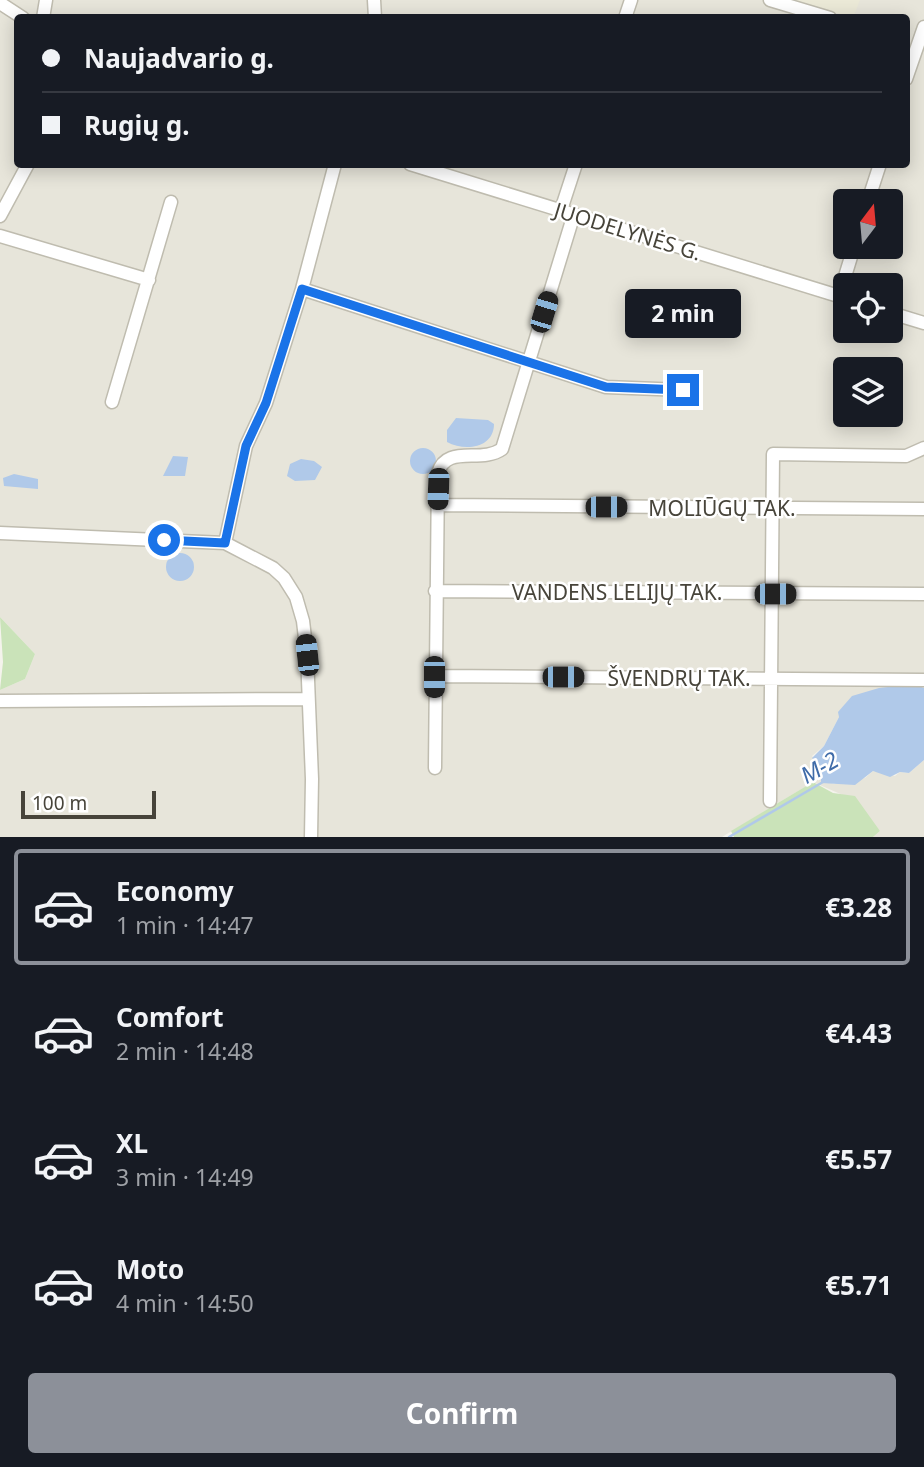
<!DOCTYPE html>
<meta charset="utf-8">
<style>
:root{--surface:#171b24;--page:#20242c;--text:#f1f3f6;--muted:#9ea1a6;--line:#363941;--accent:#8c9099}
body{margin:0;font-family:"Noto Sans",sans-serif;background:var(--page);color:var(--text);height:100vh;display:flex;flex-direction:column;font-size:26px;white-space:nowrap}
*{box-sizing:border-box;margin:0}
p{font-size:23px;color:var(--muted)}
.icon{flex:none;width:38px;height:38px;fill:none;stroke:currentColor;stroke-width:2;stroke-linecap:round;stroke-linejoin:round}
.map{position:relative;height:837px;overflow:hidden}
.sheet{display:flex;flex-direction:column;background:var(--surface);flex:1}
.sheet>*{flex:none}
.guide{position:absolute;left:14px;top:14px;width:896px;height:154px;border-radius:7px;box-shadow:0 4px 18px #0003;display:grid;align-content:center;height:154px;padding:0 28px;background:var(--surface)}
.needle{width:46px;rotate:16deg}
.tools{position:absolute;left:833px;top:189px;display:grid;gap:14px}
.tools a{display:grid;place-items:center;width:70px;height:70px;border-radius:7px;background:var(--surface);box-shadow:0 4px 18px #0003;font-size:35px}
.scale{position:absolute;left:21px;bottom:18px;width:135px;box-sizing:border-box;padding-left:7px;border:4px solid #47443a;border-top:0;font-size:19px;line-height:24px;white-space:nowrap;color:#47443a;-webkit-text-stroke:5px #fff;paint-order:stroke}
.end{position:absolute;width:32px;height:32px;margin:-16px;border:9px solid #1a73e8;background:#fff;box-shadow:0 0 0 4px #fff}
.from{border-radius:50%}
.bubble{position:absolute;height:49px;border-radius:7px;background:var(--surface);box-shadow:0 4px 18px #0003;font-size:23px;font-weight:700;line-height:49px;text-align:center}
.car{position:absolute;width:21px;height:42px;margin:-21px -10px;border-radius:9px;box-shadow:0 0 5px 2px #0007;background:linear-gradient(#222 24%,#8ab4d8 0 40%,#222 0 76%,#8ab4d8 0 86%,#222 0)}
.guide b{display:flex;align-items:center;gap:24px;height:66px;font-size:26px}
.guide b+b{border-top:2px solid var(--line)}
.guide i{width:18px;height:18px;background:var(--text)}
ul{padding:12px 0 0;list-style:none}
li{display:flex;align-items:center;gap:21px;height:116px;margin:0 14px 10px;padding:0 14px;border:4px solid transparent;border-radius:7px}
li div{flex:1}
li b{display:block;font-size:26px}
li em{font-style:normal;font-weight:700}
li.on{border-color:var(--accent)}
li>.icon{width:63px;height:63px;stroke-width:1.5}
.action{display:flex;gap:14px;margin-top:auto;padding:14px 28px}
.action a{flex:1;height:80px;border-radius:7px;background:var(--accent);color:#fff;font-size:28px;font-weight:700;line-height:80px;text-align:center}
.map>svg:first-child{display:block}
.residential{fill:#e7e5da;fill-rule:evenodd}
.education{fill:#ebe9d7}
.green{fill:#cae3b9}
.water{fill:#b0c9e9}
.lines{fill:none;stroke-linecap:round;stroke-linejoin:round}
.stream{stroke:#b0c9e9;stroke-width:2.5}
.minor-casing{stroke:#bfbcaf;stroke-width:15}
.minor{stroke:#fff;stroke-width:12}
.route{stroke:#1a73e8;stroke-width:9}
.labels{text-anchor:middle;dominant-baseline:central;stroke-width:5;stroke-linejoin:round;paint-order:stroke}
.street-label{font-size:21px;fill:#47443a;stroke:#fff}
.water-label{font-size:23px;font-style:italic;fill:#3f6ba8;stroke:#fff}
</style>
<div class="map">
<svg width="924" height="837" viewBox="0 0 924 837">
<rect width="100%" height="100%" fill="#f4f3ec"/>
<path class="residential" d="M 0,0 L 924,0 L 924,688 L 914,684 L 839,717 L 824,746 L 812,756 L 821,767 L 821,780 L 834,784 L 865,778 L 873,771 L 895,776 L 900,772 L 909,773 L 924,760 L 924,837 L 873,837 L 880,831 L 845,796 L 813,782 L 722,837 L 0,837 L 0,690 L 25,679 L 35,654 L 0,617 ZM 18,18 L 906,18 L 906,164 L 18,164 ZM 845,201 L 891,201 L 891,247 L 845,247 ZM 845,285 L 891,285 L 891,331 L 845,331 ZM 845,369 L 891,369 L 891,415 L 845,415 Z"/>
<path class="education" d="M 794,0 L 860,0 L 853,18 Z"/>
<path class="green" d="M 0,617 L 35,654 L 25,679 L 0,690 L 3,662 Z
M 813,782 L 833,793 L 855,796 L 880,831 L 873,837 L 734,837 L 731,831 Z"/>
<path class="water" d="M 456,418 L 488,420 L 494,424 C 494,448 465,452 447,442 L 447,430 Z
M410 461a13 13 0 1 1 26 0a13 13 0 1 1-26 0Z
M 173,456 L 188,457 L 185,476 L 163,476 Z
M 301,459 L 314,461 L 322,467 L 315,480 L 295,481 L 287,476 L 290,464 Z
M 14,474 L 38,479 L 38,489 L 4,486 L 3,478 Z
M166 567a14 14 0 1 1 28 0a14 14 0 1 1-28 0Z
M 914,684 L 924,688 L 924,760 L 909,773 L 900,772 L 890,777 L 873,771 L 855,785 L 821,783 L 821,767 L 812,758 L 824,746 L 839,717 L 838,712 L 852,696 L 879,688 Z"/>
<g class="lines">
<path class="stream" d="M 729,837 L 823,782"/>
<g class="minor-casing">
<path id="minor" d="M 374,0 L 375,18
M 770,0 L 830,18
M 0,3 L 23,18
M 43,18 L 46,0
M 625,18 L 631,0
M 906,79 L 924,27
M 410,164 L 845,298
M 868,201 L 880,164
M 561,210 L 576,164
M 0,216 L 28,164
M 0,236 L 149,280
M 302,289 L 606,387 L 683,390
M 839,296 L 854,247
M 891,313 L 924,323
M 112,402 L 171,202
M 437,505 L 924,509
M 0,533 L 225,543 L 273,568 L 284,578 L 296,597 L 303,621 L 307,655 L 312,779 L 311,837
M 225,543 L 246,446 L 266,403 L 302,289 L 335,164
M 435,591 L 924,594
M 434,676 L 924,680
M 0,701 L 308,699
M 435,768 L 438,473 C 446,444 481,464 502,449 L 574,214
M 770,801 L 773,454 L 906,456 L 924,448"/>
</g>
<use href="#minor" class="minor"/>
</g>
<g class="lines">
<path class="route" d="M 164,540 L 225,543 L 246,446 L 266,403 L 302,289 L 606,387 L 683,390"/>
</g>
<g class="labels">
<g class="street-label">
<text transform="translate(628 231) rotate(17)">JUODELYNĖS G.</text>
<text x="722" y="508">MOLIŪGŲ TAK.</text>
<text x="617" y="592">VANDENS LELIJŲ TAK.</text>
<text x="679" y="678">ŠVENDRŲ TAK.</text>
</g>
<g class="water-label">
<text transform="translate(819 767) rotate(-30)">M-2</text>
</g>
</g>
</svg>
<div class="tools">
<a><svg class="needle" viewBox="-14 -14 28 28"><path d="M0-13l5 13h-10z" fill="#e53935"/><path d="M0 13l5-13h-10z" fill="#9ea1a6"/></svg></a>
<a><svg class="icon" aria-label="locate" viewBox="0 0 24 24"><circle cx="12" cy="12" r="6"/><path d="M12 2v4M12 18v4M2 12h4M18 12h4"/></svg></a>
<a><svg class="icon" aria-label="layers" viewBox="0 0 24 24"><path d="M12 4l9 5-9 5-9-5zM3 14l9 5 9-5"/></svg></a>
</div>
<div class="scale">100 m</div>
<i class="end from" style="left:164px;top:540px"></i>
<i class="end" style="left:683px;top:390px"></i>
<div class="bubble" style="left:625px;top:289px;width:116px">2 min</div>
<i class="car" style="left:544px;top:312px;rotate:17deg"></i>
<i class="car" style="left:438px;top:489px;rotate:182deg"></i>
<i class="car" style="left:606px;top:507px;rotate:90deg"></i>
<i class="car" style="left:775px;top:594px;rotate:90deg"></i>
<i class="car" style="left:307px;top:655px;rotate:354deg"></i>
<i class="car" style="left:434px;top:677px;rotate:180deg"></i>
<i class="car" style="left:563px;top:677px;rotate:90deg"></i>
<div class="guide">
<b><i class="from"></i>Naujadvario g.</b>
<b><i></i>Rugių g.</b>
</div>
</div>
<section class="sheet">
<ul>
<li class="on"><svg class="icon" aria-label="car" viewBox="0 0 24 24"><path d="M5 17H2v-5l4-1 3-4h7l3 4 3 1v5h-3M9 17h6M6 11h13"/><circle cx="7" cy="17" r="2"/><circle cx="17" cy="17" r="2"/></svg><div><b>Economy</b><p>1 min · 14:47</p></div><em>€3.28</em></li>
<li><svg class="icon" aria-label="car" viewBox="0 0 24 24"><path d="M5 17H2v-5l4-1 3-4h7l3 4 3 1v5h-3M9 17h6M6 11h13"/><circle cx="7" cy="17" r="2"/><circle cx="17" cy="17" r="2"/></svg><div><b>Comfort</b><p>2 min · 14:48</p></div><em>€4.43</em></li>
<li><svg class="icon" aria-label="car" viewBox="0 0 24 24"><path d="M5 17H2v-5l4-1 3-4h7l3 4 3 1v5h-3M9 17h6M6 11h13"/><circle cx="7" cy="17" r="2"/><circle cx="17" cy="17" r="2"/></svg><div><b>XL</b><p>3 min · 14:49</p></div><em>€5.57</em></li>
<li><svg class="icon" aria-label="car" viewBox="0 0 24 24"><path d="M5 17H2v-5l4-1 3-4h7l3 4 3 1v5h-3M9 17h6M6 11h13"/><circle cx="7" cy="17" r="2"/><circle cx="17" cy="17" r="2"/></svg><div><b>Moto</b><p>4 min · 14:50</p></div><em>€5.71</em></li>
</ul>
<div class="action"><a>Confirm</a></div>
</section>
